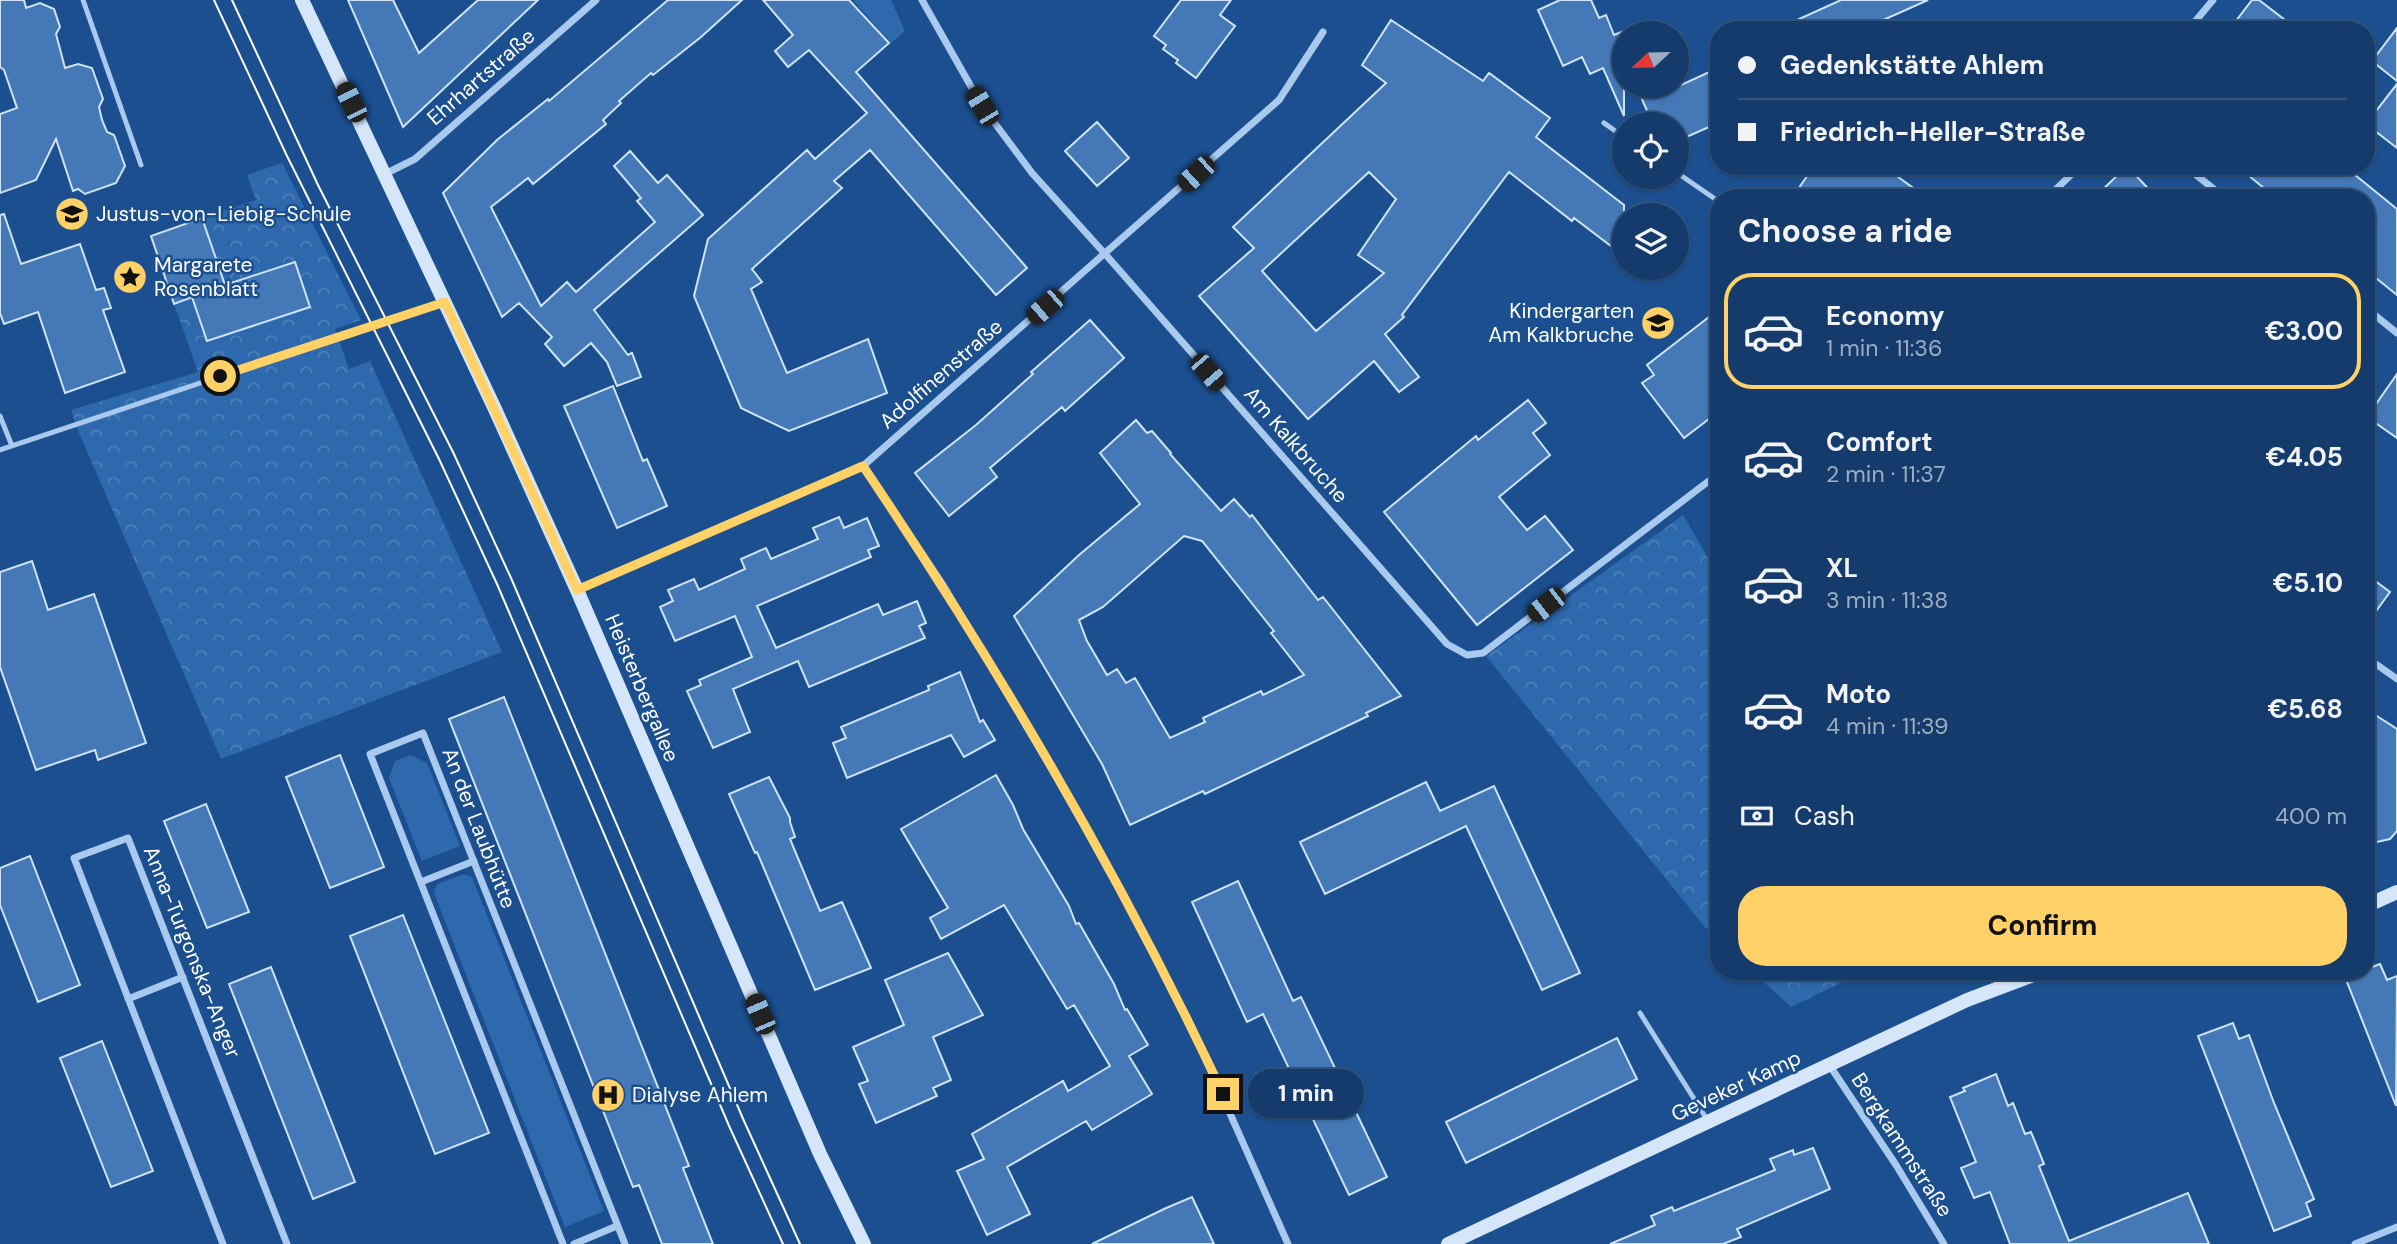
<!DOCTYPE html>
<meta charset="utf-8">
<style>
:root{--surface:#143b6b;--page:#1d4271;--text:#f1f3f6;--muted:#9dadc1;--line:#33557e;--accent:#ffd166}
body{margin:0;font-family:"DM Sans",sans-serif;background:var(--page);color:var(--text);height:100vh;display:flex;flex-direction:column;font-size:26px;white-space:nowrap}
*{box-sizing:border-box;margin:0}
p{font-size:23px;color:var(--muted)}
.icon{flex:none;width:38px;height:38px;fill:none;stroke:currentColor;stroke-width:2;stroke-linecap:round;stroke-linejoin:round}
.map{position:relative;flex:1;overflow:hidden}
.panel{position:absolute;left:1710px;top:189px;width:665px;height:791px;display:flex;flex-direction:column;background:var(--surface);border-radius:28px;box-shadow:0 2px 5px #0004,0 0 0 2px var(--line)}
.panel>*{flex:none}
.hud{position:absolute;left:1710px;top:21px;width:665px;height:154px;border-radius:28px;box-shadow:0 2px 5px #0004,0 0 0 2px var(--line);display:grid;align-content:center;height:154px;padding:0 28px;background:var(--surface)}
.needle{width:46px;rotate:248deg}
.tools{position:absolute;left:1612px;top:21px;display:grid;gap:14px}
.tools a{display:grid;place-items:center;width:77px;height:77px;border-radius:50%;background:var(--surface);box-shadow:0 2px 5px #0004,0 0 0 2px var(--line);font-size:35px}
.end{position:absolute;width:32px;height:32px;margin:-16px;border:9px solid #ffd166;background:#111;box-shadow:0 0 0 4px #111}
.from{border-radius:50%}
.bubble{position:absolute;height:49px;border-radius:24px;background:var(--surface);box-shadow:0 2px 5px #0004,0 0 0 2px var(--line);font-size:23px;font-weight:700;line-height:49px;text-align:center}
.car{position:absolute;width:21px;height:42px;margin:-21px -10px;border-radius:9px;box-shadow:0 0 5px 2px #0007;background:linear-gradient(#222 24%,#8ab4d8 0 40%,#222 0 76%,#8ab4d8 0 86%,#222 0)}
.hud b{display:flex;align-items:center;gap:24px;height:66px;font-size:26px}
.hud b+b{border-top:2px solid var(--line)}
.hud i{width:18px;height:18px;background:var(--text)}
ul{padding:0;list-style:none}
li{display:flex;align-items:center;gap:21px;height:116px;margin:0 14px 10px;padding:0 14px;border:4px solid transparent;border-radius:28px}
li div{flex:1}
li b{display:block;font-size:26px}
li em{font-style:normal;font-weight:700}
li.current{border-color:var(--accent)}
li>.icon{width:63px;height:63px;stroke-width:1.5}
h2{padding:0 28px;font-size:32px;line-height:84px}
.pay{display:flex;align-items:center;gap:18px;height:77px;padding:0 28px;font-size:26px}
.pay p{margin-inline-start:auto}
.primary-button{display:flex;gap:14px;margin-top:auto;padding:14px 28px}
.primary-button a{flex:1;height:80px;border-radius:28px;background:var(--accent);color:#111;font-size:28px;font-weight:700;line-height:80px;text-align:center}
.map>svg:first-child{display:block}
.green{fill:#2e69ad}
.park{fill:url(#park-crowns)}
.building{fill:#4478b7;stroke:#cfe3fa;stroke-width:2;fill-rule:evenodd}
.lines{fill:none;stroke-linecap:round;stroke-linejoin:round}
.lane{stroke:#a9c9ee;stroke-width:5}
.street{stroke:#a9c9ee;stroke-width:7}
.secondary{stroke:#d6e6fa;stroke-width:14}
.tram{stroke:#fff;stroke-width:2}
.route{stroke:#ffd166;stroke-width:9}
.labels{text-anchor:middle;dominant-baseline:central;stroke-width:5;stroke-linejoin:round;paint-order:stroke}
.street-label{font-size:21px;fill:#fff;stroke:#1b4f8f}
.poi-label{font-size:21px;fill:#fff;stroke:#1b4f8f;text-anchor:start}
</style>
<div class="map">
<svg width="2397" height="1244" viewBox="0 0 2397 1244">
<defs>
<pattern id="park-crowns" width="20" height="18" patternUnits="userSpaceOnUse" patternTransform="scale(1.75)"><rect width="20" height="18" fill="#2e69ad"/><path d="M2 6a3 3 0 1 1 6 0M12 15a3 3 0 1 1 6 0" fill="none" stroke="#4d80b9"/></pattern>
</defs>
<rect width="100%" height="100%" fill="#1b4f8f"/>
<path class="green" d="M 853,0 L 891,0 L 905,31 L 891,43 Z
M 410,755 L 427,763 L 460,846 L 422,861 L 389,778 L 395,761 Z
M 464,874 L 472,877 L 604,1211 L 565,1227 L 434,893 L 437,884 Z"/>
<path class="park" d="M 282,163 L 361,320 L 335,329 L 349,369 L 370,361 L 502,652 L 221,759 L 79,433 L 71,410 L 198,372 L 174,304 L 192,297 L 207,341 L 310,307 L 295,262 L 225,285 L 202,218 L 256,200 L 247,175 Z
M 1683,515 L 1718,575 L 1718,940 L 1704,926 L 1486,656 Z
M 1752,971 L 1865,971 L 1791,1007 Z"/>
<path class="building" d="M 0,0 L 24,0 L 26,8 L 40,3 L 54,9 L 60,27 L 56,34 L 65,68 L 78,64 L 92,68 L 103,99 L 99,107 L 102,120 L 107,132 L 114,135 L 125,166 L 116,183 L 85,194 L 78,189 L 73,191 L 56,139 L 36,180 L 0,193 L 0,114 L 17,108 L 4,70 L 0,67 Z
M 348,0 L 393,0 L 419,53 L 478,0 L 538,0 L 403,127 Z
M 668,0 L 742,0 L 701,37 L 653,75 L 651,73 L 619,101 L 621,103 L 603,120 L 606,124 L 533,184 L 528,178 L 491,207 L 541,306 L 567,282 L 576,292 L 655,222 L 637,201 L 641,198 L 614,166 L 630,151 L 658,183 L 667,175 L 703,215 L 594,310 L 628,355 L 632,353 L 641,377 L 617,386 L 607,362 L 591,343 L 564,366 L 545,344 L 552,337 L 519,303 L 502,317 L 443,193 L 497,140 L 548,99 L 549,101 Z
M 763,0 L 849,0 L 889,43 L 856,72 L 1027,268 L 996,295 L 870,150 L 834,181 L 842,188 L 752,269 L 762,282 L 751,289 L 787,373 L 868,339 L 887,393 L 789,431 L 741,408 L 694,296 L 708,239 L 807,150 L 815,159 L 867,113 L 809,50 L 788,67 L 775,51 L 793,35 Z
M 1181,0 L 1231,0 L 1220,15 L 1235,26 L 1196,78 L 1176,63 L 1178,60 L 1163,49 L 1166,45 L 1154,36 Z
M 1560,0 L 1591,0 L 1599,18 L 1606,15 L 1614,35 L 1624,31 L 1624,116 L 1603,68 L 1590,74 L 1582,57 L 1563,66 L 1538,10 Z
M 1841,0 L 1928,0 L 1861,30 L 1775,30 Z
M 2252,0 L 2259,0 L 2298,30 L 2229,30 Z
M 1391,20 L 1483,81 L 1489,73 L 1550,118 L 1536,137 L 1624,205 L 1624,256 L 1574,218 L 1572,221 L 1509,172 L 1402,315 L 1404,317 L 1385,334 L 1419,377 L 1399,392 L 1374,361 L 1308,419 L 1199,296 L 1254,248 L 1233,227 L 1386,83 L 1362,65 ZM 1369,172 L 1396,199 L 1358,255 L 1384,273 L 1316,331 L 1262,271 Z
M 2397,28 L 2397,81 L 2372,61 Z
M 1718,68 L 1718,123 L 1682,139 L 1676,124 L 1653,124 L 1636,86 L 1679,86 Z
M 2397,84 L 2397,148 L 2366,124 Z
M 1097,122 L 1129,158 L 1097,186 L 1065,151 Z
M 1814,166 L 1883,166 L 1927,198 L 1792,198 Z
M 2127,166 L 2157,198 L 2094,198 Z
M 2237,166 L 2344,166 L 2397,209 L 2397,295 L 2366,270 L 2366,198 L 2276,198 Z
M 4,214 L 21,264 L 80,244 L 96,290 L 104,288 L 111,308 L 103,310 L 125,372 L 65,393 L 38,312 L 4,324 L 0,313 L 0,215 Z
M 202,218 L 225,285 L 295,262 L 310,307 L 207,341 L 192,297 L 174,304 L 151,236 Z
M 1718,310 L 1718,412 L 1684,438 L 1642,383 L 1654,375 L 1647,365 Z
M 1090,320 L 1124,358 L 1065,411 L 1062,407 L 990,468 L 997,477 L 949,516 L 915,473 L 976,425 L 1033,374 L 1031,372 Z
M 2397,374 L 2397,438 L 2367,417 Z
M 613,386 L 643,461 L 647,459 L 667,506 L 617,528 L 564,406 Z
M 1528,400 L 1546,423 L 1533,433 L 1550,455 L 1499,497 L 1527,530 L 1545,516 L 1573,550 L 1477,625 L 1384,512 L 1476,436 L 1478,440 Z
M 1136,420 L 1147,433 L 1152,431 L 1171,453 L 1170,454 L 1221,511 L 1234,499 L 1250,517 L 1252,515 L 1318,600 L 1323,597 L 1401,696 L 1366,713 L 1368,716 L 1205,794 L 1203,791 L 1130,825 L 1102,764 L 1014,616 L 1079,555 L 1140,504 L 1100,453 ZM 1184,536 L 1202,541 L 1274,631 L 1271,633 L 1304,675 L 1263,695 L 1261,691 L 1203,718 L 1205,722 L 1170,738 L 1135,678 L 1126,683 L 1117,669 L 1107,675 L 1087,641 L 1079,620 L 1103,607 Z
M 839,517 L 844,528 L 867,518 L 879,546 L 868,550 L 871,557 L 757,606 L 776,648 L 878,604 L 883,615 L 917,601 L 926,623 L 919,626 L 925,638 L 809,687 L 798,661 L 733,689 L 750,732 L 713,748 L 687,691 L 701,685 L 699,680 L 752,657 L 735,616 L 675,641 L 660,607 L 673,601 L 668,590 L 694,579 L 699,590 L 745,569 L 741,559 L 766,548 L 771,559 L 818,539 L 813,528 Z
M 32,561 L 48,610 L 94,594 L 146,743 L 98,760 L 95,750 L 36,770 L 0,667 L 0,572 Z
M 2366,574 L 2390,592 L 2366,625 Z
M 960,672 L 980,722 L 983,720 L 995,740 L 964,757 L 951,735 L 847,778 L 833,743 L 846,738 L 841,727 L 929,690 L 928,686 Z
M 504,697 L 689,1166 L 683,1168 L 713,1244 L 662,1244 L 639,1185 L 633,1187 L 449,719 Z
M 2366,709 L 2397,729 L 2397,831 L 2390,839 L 2377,842 L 2368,834 L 2366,826 Z
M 340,755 L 384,867 L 330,888 L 286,777 Z
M 996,775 L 1013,805 L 1023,829 L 1069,906 L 1076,924 L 1079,923 L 1114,984 L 1125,1010 L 1127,1009 L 1148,1045 L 1129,1056 L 1152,1094 L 1092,1130 L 1086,1121 L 1007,1167 L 1030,1214 L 987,1235 L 957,1171 L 984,1159 L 972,1134 L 1063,1081 L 1068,1091 L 1110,1066 L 1074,1005 L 1067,1009 L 1004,905 L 941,939 L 930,918 L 948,908 L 901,829 Z
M 769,777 L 790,818 L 790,822 L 795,837 L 790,839 L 820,911 L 842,902 L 871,968 L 815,990 L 757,852 L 755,853 L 729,794 Z
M 1426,782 L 1440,811 L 1494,786 L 1580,973 L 1542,990 L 1466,826 L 1325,894 L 1300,842 Z
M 206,804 L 249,912 L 207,928 L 164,821 Z
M 30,856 L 80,985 L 38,1002 L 0,905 L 0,868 Z
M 1238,881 L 1293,1001 L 1301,997 L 1387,1177 L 1349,1195 L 1263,1014 L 1247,1022 L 1192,902 Z
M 403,915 L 489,1133 L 435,1154 L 350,936 Z
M 948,953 L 983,1015 L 933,1037 L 951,1080 L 933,1088 L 937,1096 L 876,1123 L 859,1084 L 868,1081 L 853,1047 L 904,1025 L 885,980 Z
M 2380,964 L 2387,980 L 2397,976 L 2396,1106 L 2345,977 L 2366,971 L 2366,969 Z
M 271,967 L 355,1182 L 313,1199 L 229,984 Z
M 2233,1023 L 2239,1039 L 2249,1035 L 2274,1103 L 2314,1199 L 2306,1203 L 2311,1216 L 2274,1231 L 2198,1036 Z
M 1617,1038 L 1637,1079 L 1466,1163 L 1446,1122 Z
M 102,1041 L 153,1171 L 111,1187 L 60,1058 Z
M 1996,1074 L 2008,1106 L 2013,1103 L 2025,1134 L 2031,1132 L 2044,1164 L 2039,1166 L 2069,1241 L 2188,1193 L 2209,1244 L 2010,1244 L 1990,1192 L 1974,1198 L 1961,1168 L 1976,1162 L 1950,1097 L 1965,1091 L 1963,1088 Z
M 1813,1148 L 1830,1189 L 1737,1229 L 1741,1237 L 1723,1244 L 1610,1244 L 1655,1225 L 1651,1216 L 1672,1207 L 1674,1211 L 1775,1170 L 1770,1159 L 1793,1150 L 1794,1155 Z
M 1192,1197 L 1214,1244 L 1092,1244 L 1164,1209 Z"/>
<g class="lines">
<path class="lane" d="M 83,0 L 141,165
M 1604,123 L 1624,137
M 1676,172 L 1718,201
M 0,416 L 12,446
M 0,450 L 442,302
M 1640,1013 L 1708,1121"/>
<path class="street" d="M 922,0 L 982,106 L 1032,173 L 1106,255 L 1447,644 L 1467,655 L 1483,653 L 1718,474
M 2188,30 L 2213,0
M 2185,166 L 2225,198
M 385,174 L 415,159 L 596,0
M 2047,198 L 2080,166
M 2366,308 L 2397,333
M 863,466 L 943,585 L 1057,778 L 1115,881 L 1188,1019 L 1288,1244
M 577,590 L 863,466 L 1279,100 L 1323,32
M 2366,657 L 2397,679
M 421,882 L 474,861
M 128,999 L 183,977
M 1830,1066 L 1896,1165 L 1944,1244
M 223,1244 L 74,858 L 128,838 L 287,1244
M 563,1244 L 370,754 L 423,733 L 625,1244
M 574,1244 L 617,1226
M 2355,1244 L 2397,1227"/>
<path class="secondary" d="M 302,0 L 494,407 L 577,590 L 820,1154 L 864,1244
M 2366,906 L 2397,892
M 1448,1244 L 1967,1000 L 2044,971"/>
<path class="tram" d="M 214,0 L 287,156 L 439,459 L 497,584 L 730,1128 L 783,1244
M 232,0 L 318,185 L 453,452 L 511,578 L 744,1121 L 800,1244"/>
</g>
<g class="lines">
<path class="route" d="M 220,376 L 445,302 L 577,590 L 863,466 C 997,665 1121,876 1223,1094"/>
</g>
<defs>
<g id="university-disc" transform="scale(1.75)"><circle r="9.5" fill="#ffd166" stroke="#1b4f8f"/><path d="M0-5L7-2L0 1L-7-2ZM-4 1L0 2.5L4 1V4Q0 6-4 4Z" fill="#111"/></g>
<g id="sight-disc" transform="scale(1.75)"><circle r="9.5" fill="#ffd166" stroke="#1b4f8f"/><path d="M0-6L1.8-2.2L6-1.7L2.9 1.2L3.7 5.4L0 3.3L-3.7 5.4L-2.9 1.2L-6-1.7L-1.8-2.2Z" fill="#111"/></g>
<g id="school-disc" transform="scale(1.75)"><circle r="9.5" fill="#ffd166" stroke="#1b4f8f"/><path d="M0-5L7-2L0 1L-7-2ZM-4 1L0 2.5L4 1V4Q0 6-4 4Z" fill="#111"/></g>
<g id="hospital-disc" transform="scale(1.75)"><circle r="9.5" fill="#ffd166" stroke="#1b4f8f"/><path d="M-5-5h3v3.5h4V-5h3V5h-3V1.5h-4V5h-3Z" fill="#111"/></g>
</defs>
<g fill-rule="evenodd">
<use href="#university-disc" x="72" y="214"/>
<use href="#sight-disc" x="130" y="277"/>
<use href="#school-disc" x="1658" y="323"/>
<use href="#hospital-disc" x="608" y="1095"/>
</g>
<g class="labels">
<g class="street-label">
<text transform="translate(481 77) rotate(-41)">Ehrhartstraße</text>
<text transform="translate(941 374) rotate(-41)">Adolfinenstraße</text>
<text transform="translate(1296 445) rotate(49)">Am Kalkbruche</text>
<text transform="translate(642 688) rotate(67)">Heisterbergallee</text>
<text transform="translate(479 828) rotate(69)">An der Laubhütte</text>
<text transform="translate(192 952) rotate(68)">Anna-Turgonska-Anger</text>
<text transform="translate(1736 1086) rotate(-25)">Geveker Kamp</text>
<text transform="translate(1902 1145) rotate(57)">Bergkammstraße</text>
</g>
<g class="poi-label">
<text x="96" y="214">Justus-von-Liebig-Schule</text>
<text x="154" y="265">Margarete<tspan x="154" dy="24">Rosenblatt</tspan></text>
<text x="1634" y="311" text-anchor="end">Kindergarten<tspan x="1634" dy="24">Am Kalkbruche</tspan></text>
<text x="632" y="1095">Dialyse Ahlem</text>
</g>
</g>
</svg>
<div class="tools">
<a><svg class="needle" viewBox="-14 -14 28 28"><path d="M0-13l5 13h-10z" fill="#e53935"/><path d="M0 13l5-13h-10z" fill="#9dadc1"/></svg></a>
<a><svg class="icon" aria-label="locate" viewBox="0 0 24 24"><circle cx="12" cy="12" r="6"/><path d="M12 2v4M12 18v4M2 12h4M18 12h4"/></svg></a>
<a><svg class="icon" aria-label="layers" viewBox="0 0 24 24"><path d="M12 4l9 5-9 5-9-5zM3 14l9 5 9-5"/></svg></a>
</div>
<i class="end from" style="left:220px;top:376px"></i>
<i class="end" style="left:1223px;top:1094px"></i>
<div class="bubble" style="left:1248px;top:1069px;width:116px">1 min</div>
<i class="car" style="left:351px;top:102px;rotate:334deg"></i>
<i class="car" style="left:982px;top:106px;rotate:329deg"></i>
<i class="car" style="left:1196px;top:174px;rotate:228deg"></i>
<i class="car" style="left:1045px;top:307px;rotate:229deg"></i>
<i class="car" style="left:1208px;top:372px;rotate:139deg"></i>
<i class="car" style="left:1546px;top:605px;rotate:232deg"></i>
<i class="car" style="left:760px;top:1014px;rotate:337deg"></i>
<div class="hud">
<b><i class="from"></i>Gedenkstätte Ahlem</b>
<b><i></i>Friedrich-Heller-Straße</b>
</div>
<section class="panel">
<h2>Choose a ride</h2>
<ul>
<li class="current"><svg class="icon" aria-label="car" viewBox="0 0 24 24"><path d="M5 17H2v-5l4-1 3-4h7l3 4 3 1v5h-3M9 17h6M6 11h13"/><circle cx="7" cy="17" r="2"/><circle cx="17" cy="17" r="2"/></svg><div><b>Economy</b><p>1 min · 11:36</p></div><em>€3.00</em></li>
<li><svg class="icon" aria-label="car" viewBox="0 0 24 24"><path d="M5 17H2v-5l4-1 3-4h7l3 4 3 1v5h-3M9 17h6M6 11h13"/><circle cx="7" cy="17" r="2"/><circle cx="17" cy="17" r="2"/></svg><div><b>Comfort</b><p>2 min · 11:37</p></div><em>€4.05</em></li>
<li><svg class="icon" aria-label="car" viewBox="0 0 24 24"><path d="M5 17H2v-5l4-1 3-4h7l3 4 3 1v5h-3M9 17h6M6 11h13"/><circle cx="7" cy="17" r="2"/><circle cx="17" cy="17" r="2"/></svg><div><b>XL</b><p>3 min · 11:38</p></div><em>€5.10</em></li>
<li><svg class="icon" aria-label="car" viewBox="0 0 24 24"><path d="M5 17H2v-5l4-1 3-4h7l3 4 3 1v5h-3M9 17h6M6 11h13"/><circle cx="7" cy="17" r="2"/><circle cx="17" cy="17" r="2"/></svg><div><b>Moto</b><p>4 min · 11:39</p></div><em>€5.68</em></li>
</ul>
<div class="pay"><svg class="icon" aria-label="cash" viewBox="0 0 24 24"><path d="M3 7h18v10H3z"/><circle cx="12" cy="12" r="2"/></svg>Cash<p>400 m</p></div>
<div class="primary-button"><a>Confirm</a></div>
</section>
</div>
